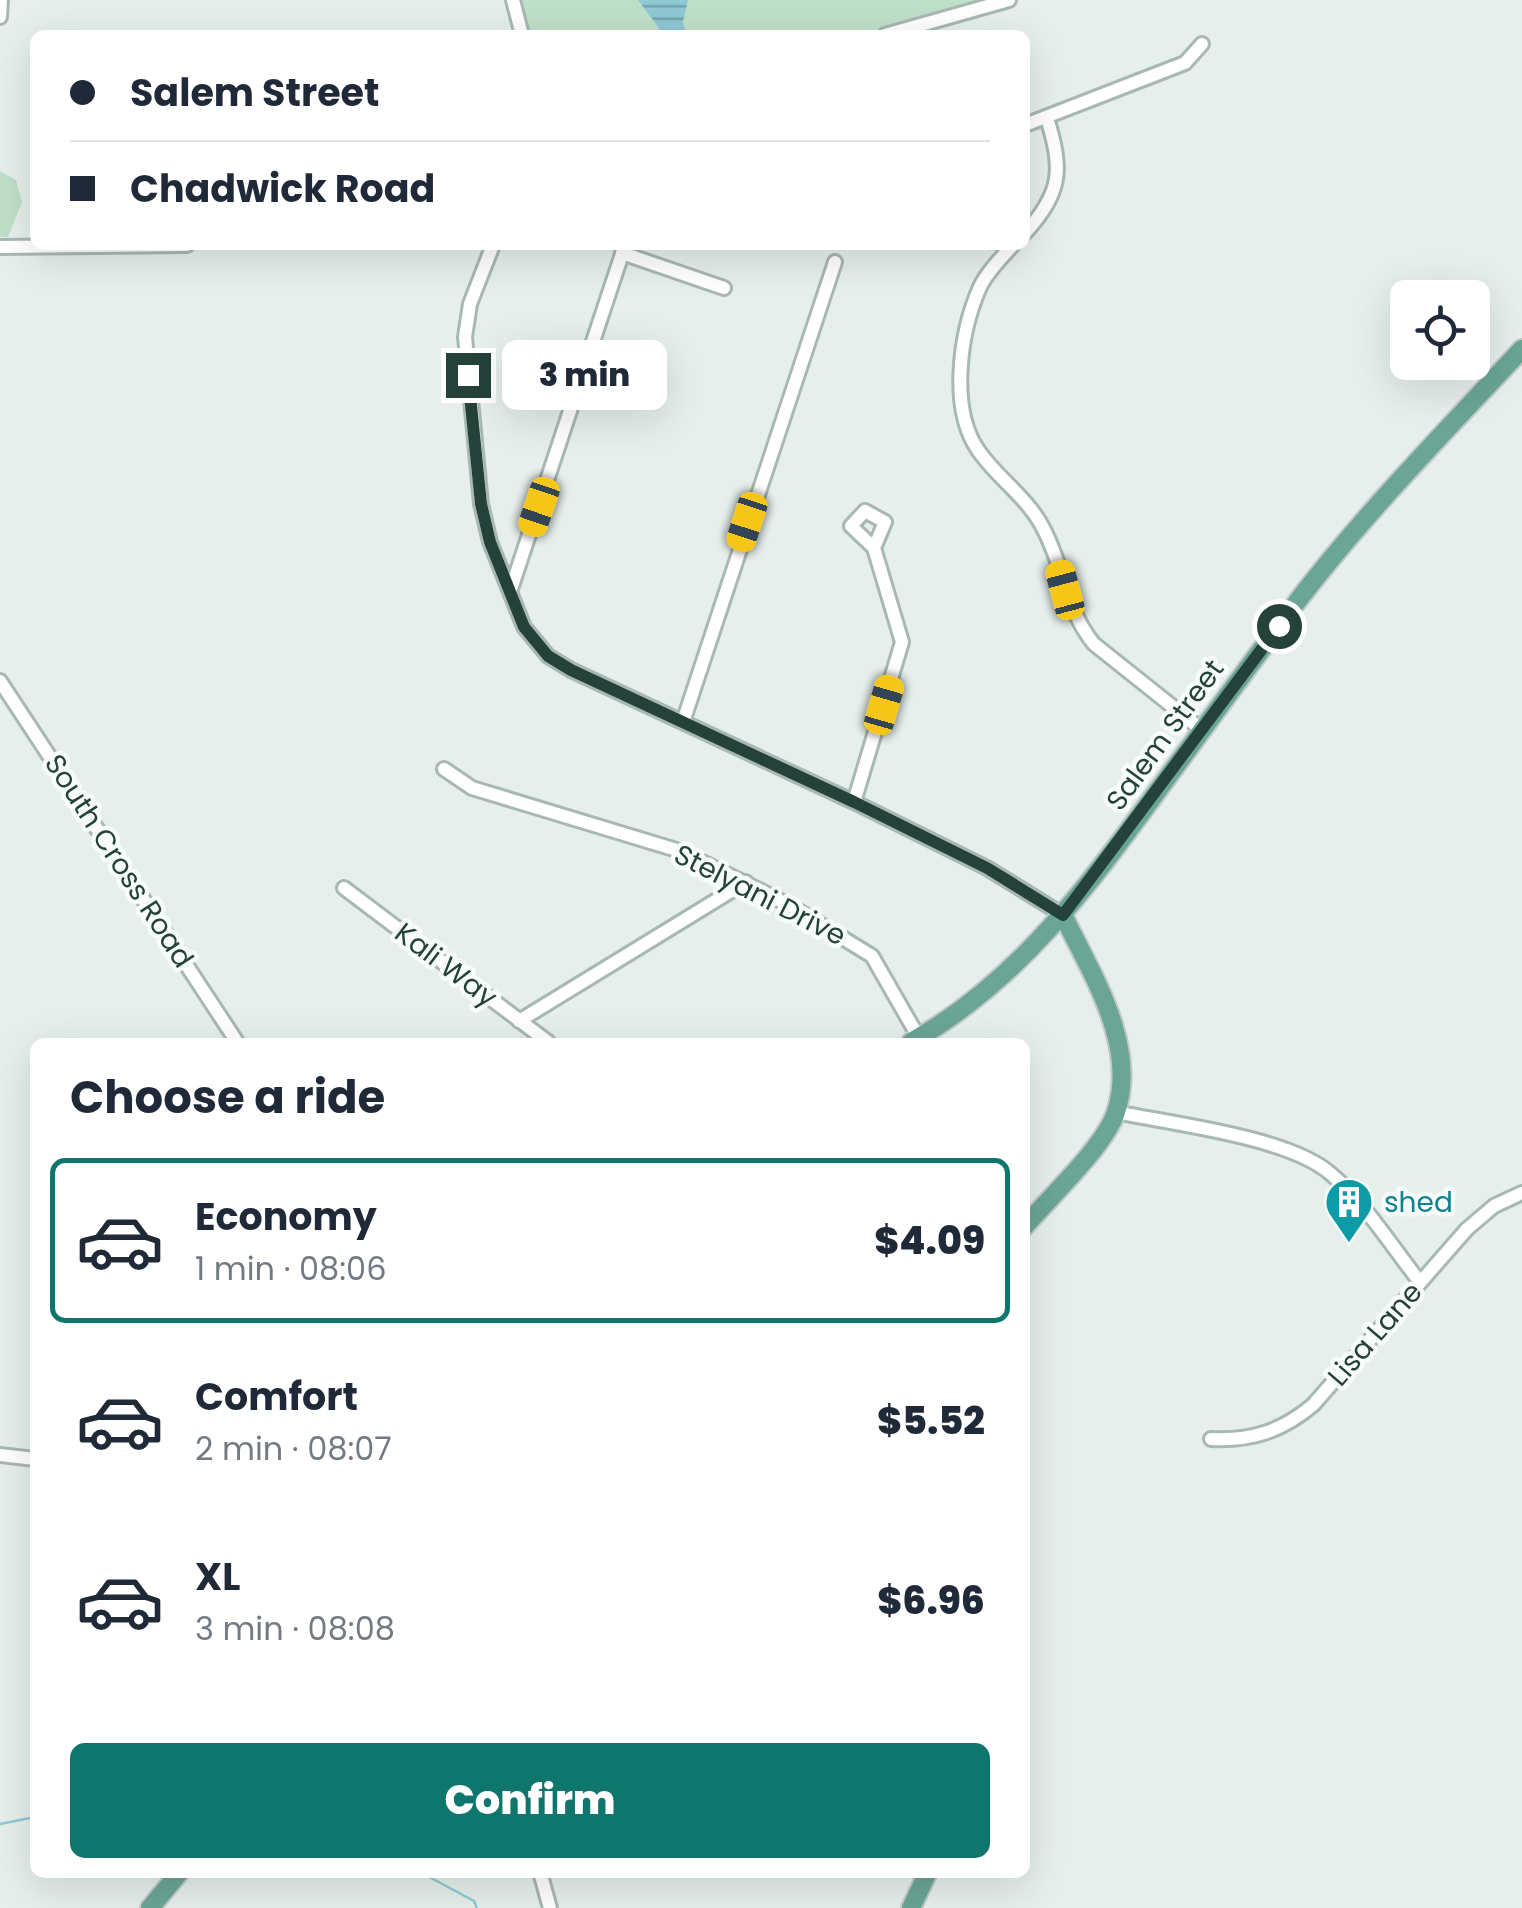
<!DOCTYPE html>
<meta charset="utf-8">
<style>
:root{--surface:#fff;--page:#f2f2f3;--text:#1f2937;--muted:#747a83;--line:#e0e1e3;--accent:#0f766e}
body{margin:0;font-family:Poppins,sans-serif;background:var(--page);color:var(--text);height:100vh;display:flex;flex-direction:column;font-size:38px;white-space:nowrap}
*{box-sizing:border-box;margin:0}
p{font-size:32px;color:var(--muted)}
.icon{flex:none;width:55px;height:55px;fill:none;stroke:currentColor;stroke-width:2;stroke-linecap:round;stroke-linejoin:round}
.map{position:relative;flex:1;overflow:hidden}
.drawer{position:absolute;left:30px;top:1038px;width:1000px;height:840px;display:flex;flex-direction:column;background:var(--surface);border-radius:15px;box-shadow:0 10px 40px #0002}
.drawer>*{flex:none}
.top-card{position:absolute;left:30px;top:30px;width:1000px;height:220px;border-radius:15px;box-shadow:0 10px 40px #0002;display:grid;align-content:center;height:220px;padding:0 40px;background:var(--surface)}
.fabs{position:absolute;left:1390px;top:280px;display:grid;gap:20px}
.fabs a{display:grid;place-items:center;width:100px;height:100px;border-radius:15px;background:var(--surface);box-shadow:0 10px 40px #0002;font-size:50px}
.end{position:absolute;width:45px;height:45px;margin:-22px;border:12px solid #24423a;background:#fff;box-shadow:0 0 0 5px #fff}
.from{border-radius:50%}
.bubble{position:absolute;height:70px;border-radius:15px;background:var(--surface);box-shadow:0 10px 40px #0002;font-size:32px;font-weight:800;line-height:70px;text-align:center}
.car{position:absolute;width:30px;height:60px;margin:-30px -15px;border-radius:12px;box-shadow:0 0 8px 2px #0007;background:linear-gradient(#f5c518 24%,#345 0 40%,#f5c518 0 76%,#345 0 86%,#f5c518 0)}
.top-card b{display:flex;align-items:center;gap:35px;height:95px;font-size:38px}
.top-card b+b{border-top:2px solid var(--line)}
.top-card i{width:25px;height:25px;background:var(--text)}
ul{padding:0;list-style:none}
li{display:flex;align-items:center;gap:30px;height:165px;margin:0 20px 15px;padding:0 20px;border:5px solid transparent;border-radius:15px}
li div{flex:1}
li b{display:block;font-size:38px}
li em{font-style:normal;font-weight:800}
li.selected{border-color:var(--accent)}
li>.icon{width:90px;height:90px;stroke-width:1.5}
h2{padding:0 40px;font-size:45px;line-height:120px}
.action{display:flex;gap:20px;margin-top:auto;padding:20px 40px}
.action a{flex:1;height:115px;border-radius:15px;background:var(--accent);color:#fff;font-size:40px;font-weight:800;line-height:115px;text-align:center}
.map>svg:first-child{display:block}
.grass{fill:#bfe0c8}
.water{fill:url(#water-rules)}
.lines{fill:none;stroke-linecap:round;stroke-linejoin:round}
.stream{stroke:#8ec9d4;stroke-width:2.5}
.minor-casing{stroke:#a8b8b2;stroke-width:18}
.major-casing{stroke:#c2cac8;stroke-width:22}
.minor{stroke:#fff;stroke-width:12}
.major{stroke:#6aa596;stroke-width:18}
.route{stroke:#24423a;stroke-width:12}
.labels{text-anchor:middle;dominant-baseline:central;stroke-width:9;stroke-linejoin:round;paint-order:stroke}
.street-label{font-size:28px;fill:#24423a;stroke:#f7fbf9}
.culture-label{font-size:28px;fill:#0d838f;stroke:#f7fbf9;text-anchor:start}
</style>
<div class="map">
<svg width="1522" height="1908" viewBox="0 0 1522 1908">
<defs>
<pattern id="water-rules" width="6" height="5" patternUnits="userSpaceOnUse" patternTransform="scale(2.5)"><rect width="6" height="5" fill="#8ec9d4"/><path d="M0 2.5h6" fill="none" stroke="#74a5ad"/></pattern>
</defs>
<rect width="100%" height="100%" fill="#e6efeb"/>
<path class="grass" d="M 515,0 L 990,0 L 872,35 L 525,35 Z
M 0,171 L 16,180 L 22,202 L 8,237 L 0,237 Z"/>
<path class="water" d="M 638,0 L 688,0 L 683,22 L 686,35 L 664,35 Z"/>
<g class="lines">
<path class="stream" d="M 0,1824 L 35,1817
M 420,1872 L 474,1901 L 477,1908"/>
<g class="minor-casing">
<path id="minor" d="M 513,0 L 522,35
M 0,17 L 1,0
M 885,35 L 1009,0
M 1025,125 L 1185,63 L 1202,44
M 1025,233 C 1062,192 1063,170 1047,118
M 493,245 L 470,304 L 465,337 L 481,504 L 490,542 L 524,627 L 548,656 L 571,670 L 854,802 L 987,868 L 1063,915
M 1013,245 C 1002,257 987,272 980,287 C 960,332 949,408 978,450 C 997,478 1026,496 1042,526 C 1064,565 1065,609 1094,644 L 1202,730
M 0,247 L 187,245
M 622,253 L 724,288
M 510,592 L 625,245
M 0,681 L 237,1042
M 683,722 L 835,262
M 444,769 L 472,788 L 680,851 L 787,904 L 872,956 L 919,1038
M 854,802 L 902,642 L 874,548 L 885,522 L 865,511 L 851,526 L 874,548
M 344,888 L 548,1042
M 519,1021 L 746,882
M 1116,1112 C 1173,1124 1289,1137 1331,1174 C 1364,1202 1393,1248 1420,1282
M 1211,1439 C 1252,1441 1282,1431 1313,1405 L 1467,1229 L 1494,1206 L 1522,1193
M 0,1455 L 35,1459
M 540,1872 L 550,1908"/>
</g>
<g class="major-casing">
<path id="major" d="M 911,1042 C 1018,982 1088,886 1159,789 C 1203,729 1246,670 1290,611 C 1360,518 1443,434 1522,349
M 1025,1226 C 1050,1197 1105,1146 1116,1112 C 1138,1045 1091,973 1063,915
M 150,1908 L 180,1872
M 911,1908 L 928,1872"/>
</g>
<use href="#minor" class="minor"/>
<use href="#major" class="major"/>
</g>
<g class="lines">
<path class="route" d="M 468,375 L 481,504 L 490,542 L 524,627 L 548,656 L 571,670 L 854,802 L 987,868 L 1063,915 L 1279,626"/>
</g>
<defs>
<g id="building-pin" transform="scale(2.5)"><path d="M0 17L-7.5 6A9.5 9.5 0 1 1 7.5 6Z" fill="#0f9aa8" stroke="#f7fbf9"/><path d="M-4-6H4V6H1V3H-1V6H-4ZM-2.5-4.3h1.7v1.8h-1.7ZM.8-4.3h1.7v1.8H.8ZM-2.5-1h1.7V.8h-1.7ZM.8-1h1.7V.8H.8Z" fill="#fff"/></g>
</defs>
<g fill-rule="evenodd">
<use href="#building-pin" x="1349" y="1202"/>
</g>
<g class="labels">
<g class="street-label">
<text transform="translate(1165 735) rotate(-54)">Salem Street</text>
<text transform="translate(119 861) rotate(57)">South Cross Road</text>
<text transform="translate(760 895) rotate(27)">Stelyani Drive</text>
<text transform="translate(446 965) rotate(37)">Kali Way</text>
<text transform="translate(1375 1334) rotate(-49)">Lisa Lane</text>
</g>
<g class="culture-label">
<text x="1384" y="1202">shed</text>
</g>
</g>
</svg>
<div class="fabs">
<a><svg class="icon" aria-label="locate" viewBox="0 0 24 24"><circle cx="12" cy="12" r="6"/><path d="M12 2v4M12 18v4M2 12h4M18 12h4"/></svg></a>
</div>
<i class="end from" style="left:1279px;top:626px"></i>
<i class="end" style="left:468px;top:375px"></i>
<div class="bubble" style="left:502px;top:340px;width:165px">3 min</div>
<i class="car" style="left:539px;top:507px;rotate:199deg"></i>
<i class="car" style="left:747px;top:522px;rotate:198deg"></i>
<i class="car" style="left:1065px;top:590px;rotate:345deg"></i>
<i class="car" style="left:884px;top:705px;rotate:16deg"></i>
<div class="top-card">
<b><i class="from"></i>Salem Street</b>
<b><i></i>Chadwick Road</b>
</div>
<section class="drawer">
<h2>Choose a ride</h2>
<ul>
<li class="selected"><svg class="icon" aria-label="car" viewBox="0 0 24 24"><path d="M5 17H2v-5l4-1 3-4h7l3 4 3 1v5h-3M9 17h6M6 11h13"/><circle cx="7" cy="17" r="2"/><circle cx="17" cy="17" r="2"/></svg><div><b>Economy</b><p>1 min · 08:06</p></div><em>$4.09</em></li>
<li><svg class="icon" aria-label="car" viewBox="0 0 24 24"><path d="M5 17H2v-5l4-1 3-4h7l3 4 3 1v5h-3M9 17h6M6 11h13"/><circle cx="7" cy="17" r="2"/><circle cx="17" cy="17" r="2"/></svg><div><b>Comfort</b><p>2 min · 08:07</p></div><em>$5.52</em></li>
<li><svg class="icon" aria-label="car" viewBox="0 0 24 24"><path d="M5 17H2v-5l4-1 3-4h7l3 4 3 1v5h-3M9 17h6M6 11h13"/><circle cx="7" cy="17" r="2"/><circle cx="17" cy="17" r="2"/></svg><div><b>XL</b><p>3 min · 08:08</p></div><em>$6.96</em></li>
</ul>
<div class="action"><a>Confirm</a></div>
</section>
</div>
